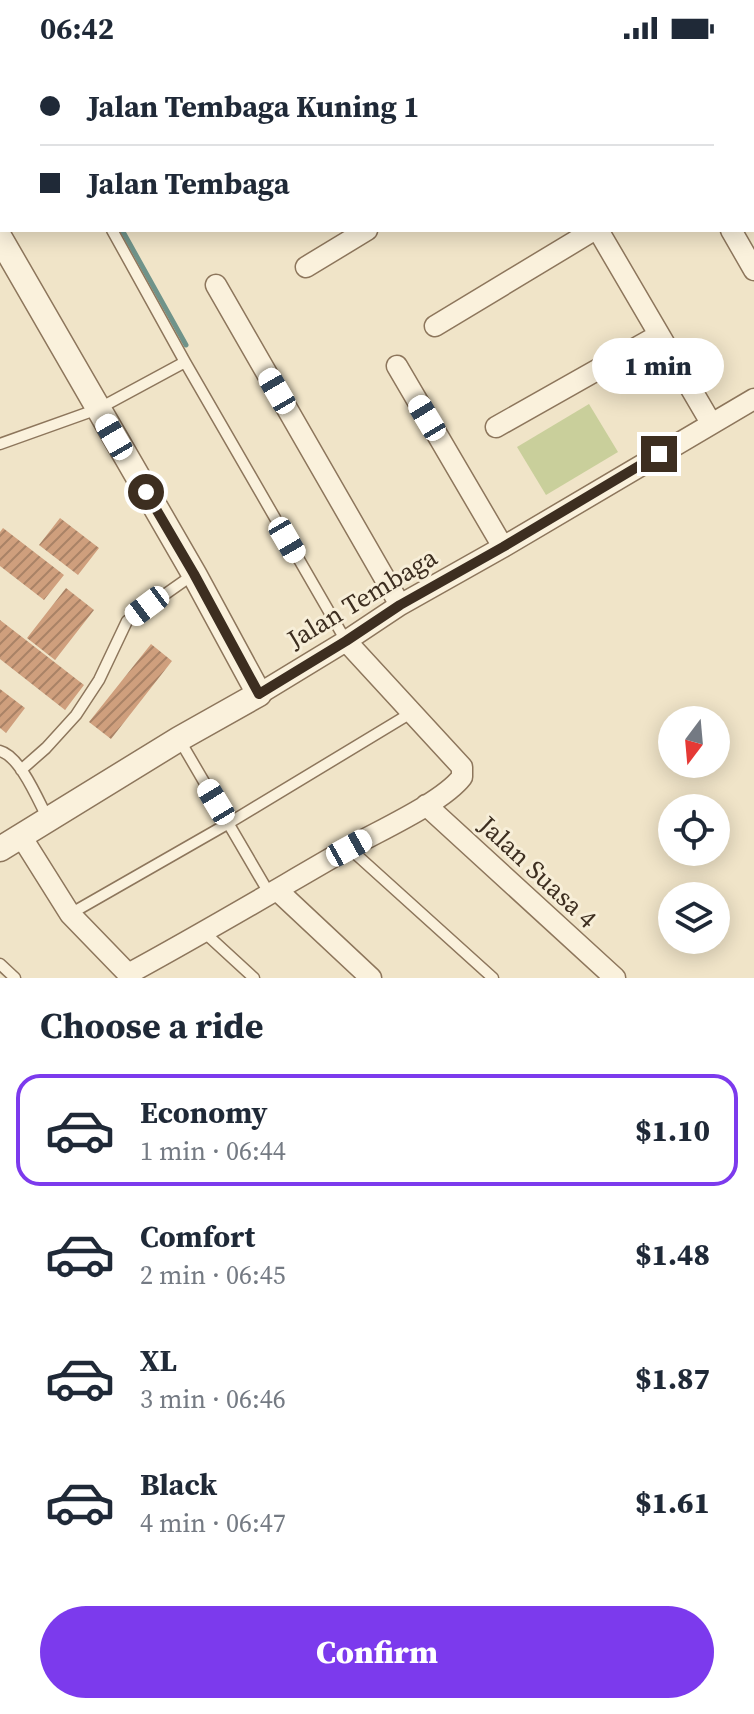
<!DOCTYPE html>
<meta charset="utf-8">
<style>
:root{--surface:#fff;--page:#f6f6f7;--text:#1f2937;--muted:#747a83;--line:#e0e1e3;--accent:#7c3aed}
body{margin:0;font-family:"Source Serif 4",serif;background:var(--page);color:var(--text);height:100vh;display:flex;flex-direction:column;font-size:30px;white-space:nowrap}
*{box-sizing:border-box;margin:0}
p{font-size:26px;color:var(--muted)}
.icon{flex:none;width:44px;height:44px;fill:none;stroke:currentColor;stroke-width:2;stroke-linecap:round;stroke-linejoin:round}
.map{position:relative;height:922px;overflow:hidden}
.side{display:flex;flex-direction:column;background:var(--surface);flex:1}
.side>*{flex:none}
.top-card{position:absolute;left:0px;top:0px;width:754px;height:176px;box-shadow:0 4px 20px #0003;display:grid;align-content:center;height:176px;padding:0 40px;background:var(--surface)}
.needle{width:52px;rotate:196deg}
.tools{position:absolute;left:658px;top:650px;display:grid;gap:16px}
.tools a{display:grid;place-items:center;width:72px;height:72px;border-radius:50%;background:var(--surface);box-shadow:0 4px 20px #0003;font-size:40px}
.end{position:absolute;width:36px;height:36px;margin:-18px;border:10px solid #3d2e20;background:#fff;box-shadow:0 0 0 4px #fff}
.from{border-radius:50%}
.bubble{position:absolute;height:56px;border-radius:28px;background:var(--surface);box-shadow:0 4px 20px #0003;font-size:26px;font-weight:800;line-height:56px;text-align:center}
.car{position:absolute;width:24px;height:48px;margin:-24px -12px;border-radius:10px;box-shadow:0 0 6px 2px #0007;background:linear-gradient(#fff 24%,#345 0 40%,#fff 0 76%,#345 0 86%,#fff 0)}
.top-card b{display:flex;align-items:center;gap:28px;height:76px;font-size:30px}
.top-card b+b{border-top:2px solid var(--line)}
.top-card i{width:20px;height:20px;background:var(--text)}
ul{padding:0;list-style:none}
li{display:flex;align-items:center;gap:24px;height:112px;margin:0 16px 12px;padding:0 24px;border:4px solid transparent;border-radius:24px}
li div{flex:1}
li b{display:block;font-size:30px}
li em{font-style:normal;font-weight:800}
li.selected{border-color:var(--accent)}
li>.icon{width:72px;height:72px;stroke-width:1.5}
h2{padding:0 40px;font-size:36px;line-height:96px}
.cta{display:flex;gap:16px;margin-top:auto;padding:16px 40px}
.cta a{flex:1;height:92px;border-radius:48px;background:var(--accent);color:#fff;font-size:32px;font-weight:800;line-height:92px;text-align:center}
.status{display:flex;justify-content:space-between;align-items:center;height:56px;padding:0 40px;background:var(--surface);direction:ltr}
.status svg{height:22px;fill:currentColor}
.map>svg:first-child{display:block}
.green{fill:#c9cf9b}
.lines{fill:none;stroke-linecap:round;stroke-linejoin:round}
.stream{stroke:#6f938a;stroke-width:5}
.building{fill:url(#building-hatch)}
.service-casing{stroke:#8d765c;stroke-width:13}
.minor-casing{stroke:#8d765c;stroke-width:23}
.tertiary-casing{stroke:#8d765c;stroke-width:27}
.service{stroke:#faf1dc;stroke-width:10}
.minor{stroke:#faf1dc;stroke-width:20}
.tertiary{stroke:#faf1dc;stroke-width:24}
.route{stroke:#3d2e20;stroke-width:10}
.labels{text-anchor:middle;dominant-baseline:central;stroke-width:6;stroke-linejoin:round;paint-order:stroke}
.street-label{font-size:26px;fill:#3d2e20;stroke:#f7eed8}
</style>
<div class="status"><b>06:42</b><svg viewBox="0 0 49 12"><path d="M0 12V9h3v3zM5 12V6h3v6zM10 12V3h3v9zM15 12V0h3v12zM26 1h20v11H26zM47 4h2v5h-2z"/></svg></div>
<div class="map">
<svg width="754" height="922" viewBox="0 0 754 922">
<defs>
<pattern id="building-hatch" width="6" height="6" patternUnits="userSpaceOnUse" patternTransform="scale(2)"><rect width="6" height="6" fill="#cf9f7d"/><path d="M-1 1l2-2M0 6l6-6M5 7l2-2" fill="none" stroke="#a98266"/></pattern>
</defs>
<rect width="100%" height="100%" fill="#f0e4c8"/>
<path class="green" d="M 589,348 L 618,396 L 546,439 L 517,391 Z"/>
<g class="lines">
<path class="stream" d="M 25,0 L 26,2
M 122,174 L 186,289"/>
</g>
<path class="building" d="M 60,462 L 99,492 L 78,519 L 39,489 Z
M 3,472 L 64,519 L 44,544 L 0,510 L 0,476 Z
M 66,532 L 94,554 L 55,604 L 27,582 Z
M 0,564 L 84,629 L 65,654 L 0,603 Z
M 151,588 L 172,605 L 111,683 L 89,666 Z
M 0,633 L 25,652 L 6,677 L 0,672 Z"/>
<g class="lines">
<g class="service-casing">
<path id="service" d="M 15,0 L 16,2
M 0,105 L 2,104
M 112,174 L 185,306 L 346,585
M 0,388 L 98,353 L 185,306
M 179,683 L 269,837
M 0,695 C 20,700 38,744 48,763
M 21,714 L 46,692 L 76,659 L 99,624 L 127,565 L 194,518
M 349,792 L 493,922
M 70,858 L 229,767 L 411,657
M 205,877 L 254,922
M 0,908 L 15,922"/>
</g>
<g class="minor-casing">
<path id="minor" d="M 353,0 L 354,2
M 495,0 L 496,2
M 193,2 L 197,0
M 571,2 L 574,0
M 752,42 L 754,41
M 598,174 L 711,367
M 731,174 L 754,214
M 306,211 L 367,174
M 216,229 L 400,549
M 435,270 L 594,174
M 397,310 L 503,491
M 496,371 L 659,279
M 259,638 L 346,585 L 400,549 L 503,491 L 754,343
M 426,749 L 615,922
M 21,780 L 70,858 L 132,922
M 277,834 L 371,922
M 128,918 C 202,878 274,835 347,793 C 378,775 442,747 462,721 L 462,711 L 346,585"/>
</g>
<g class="tertiary-casing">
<path id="tertiary" d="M 0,182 L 194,518 L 259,638 L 179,683 L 0,793"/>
</g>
<use href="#service" class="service"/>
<use href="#minor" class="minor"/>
<use href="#tertiary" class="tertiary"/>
</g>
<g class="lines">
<path class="route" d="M 146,436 L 194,518 L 259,638 L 346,585 L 400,549 L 503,491 L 659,398"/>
</g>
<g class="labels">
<g class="street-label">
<text transform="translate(362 542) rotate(-31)">Jalan Tembaga</text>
<text transform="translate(538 816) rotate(43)">Jalan Suasa 4</text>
</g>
</g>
</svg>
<div class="tools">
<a><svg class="needle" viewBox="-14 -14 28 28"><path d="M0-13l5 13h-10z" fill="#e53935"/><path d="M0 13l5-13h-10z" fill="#747a83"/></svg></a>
<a><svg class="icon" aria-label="locate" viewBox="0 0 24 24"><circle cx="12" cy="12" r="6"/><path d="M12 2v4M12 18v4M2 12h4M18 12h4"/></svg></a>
<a><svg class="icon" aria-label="layers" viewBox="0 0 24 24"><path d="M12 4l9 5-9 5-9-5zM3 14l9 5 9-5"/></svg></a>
</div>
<i class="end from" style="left:146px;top:436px"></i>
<i class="end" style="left:659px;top:398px"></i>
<div class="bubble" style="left:592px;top:282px;width:132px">1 min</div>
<i class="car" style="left:277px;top:335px;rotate:330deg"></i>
<i class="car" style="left:427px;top:362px;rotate:329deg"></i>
<i class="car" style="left:114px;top:381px;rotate:330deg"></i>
<i class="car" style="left:287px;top:484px;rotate:150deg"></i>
<i class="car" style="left:147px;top:550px;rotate:233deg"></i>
<i class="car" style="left:216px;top:746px;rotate:329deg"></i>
<i class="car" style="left:349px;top:792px;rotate:61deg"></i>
<div class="top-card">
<b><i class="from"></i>Jalan Tembaga Kuning 1</b>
<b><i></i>Jalan Tembaga</b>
</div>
</div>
<section class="side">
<h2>Choose a ride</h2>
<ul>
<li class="selected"><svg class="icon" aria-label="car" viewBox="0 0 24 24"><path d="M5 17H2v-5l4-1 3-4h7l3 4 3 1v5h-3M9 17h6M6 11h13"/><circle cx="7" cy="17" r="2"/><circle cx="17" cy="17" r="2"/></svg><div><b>Economy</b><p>1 min · 06:44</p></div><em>$1.10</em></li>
<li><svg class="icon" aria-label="car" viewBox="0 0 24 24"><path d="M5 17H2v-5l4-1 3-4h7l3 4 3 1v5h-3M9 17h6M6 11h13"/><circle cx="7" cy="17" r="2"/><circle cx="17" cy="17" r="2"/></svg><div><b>Comfort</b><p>2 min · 06:45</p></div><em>$1.48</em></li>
<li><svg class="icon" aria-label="car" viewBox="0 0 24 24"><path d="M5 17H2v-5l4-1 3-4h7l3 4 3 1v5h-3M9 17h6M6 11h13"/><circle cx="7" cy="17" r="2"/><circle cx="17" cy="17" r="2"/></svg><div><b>XL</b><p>3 min · 06:46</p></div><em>$1.87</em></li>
<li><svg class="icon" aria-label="car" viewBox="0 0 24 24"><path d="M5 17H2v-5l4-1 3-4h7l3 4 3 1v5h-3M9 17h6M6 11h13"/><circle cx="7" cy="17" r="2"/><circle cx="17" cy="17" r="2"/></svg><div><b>Black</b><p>4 min · 06:47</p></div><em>$1.61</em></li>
</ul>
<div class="cta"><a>Confirm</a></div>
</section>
